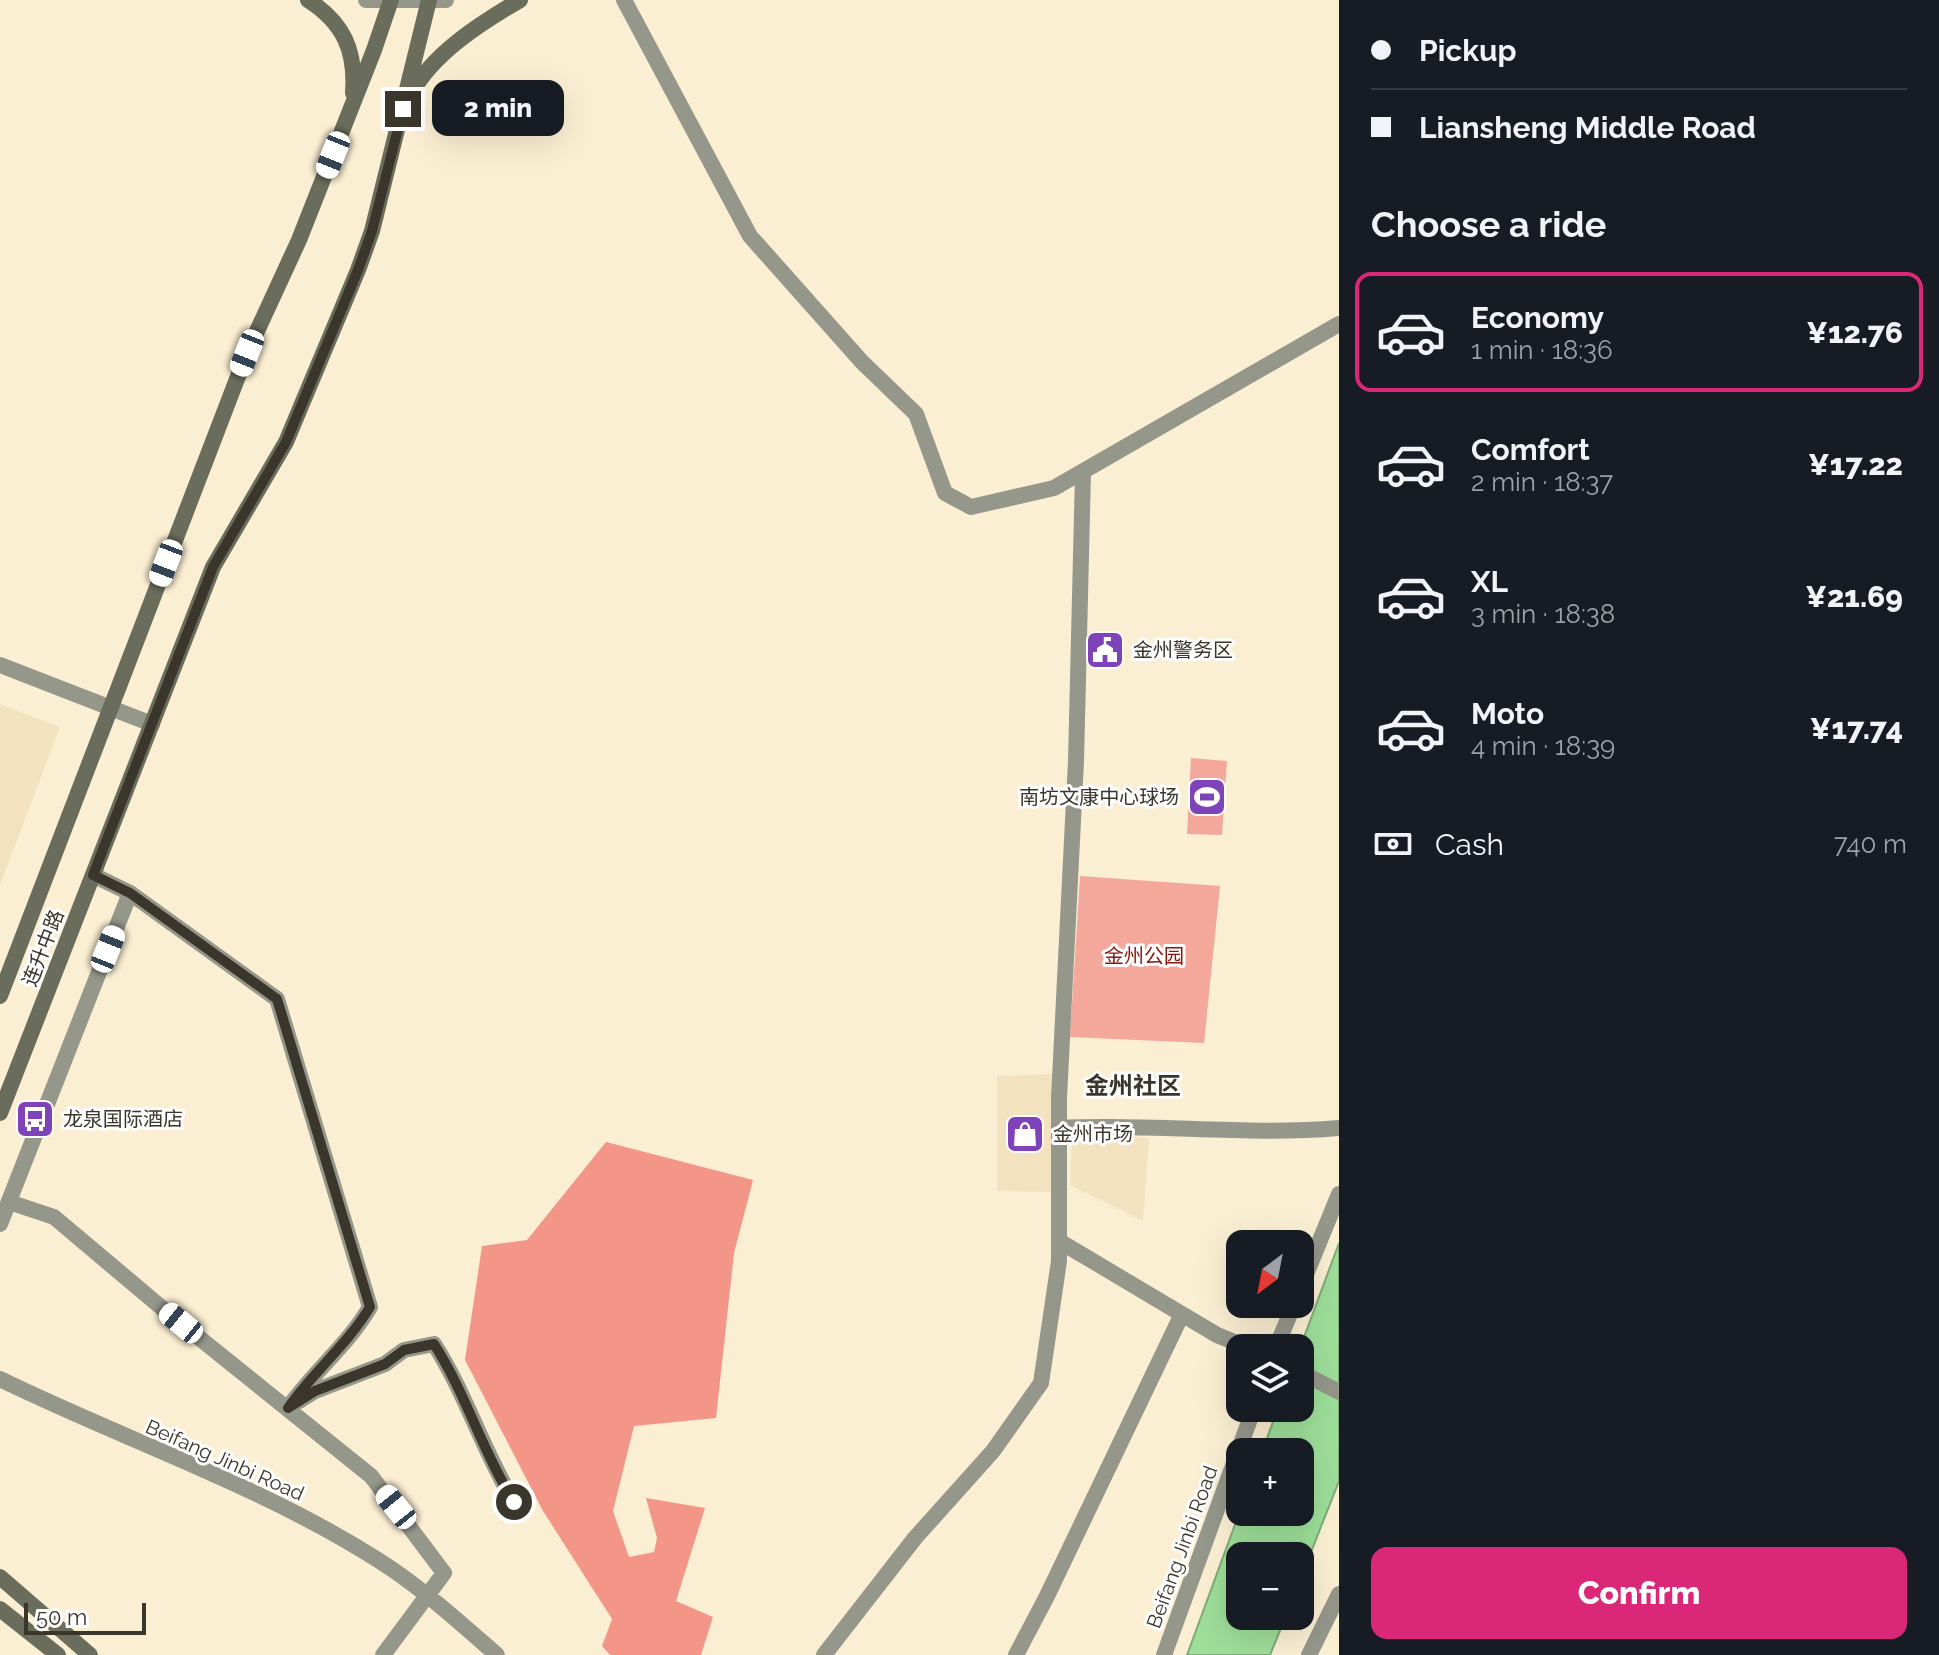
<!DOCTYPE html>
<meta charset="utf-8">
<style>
:root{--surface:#171b24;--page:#242831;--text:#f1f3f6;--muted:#9ea1a6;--line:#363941;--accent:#db2777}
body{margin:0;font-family:Raleway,"Noto Sans SC",sans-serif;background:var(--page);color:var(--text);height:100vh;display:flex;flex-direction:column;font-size:30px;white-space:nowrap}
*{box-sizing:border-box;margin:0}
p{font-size:26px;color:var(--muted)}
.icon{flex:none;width:44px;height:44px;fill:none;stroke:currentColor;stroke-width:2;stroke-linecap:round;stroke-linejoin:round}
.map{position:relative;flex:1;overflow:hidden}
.sheet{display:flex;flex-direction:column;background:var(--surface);width:600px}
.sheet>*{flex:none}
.hud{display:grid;align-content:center;height:176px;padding:0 32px;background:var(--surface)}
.needle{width:52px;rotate:212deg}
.fabs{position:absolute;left:1226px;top:1230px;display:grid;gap:16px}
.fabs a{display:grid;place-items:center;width:88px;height:88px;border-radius:16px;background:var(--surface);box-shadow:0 8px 32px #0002;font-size:40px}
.scale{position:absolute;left:24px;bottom:20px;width:122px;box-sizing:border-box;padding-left:8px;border:4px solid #3b362b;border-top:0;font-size:22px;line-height:28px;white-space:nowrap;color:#3b362b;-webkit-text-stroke:6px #fdfdfd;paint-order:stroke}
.end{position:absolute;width:36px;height:36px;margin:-18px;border:10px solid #3b362b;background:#fff;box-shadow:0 0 0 4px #fff}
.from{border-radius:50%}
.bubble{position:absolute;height:56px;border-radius:16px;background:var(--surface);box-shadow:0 8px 32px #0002;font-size:26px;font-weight:800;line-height:56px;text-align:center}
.car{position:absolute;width:24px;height:48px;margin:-24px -12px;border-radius:10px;box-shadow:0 0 6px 2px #0007;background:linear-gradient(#fff 24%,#345 0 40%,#fff 0 76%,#345 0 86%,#fff 0)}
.hud b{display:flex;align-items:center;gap:28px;height:76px;font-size:30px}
.hud b+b{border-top:2px solid var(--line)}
.hud i{width:20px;height:20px;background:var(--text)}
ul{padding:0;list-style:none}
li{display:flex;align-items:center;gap:24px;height:120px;margin:0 16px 12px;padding:0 16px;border:4px solid transparent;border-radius:16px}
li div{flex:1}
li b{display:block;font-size:30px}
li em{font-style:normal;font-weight:800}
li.selected{border-color:var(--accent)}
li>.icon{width:72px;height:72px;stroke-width:1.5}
h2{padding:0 32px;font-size:36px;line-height:96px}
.pay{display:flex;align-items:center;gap:20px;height:88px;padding:0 32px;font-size:30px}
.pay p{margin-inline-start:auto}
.button{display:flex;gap:16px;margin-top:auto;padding:16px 32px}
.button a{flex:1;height:92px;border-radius:16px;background:var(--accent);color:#fff;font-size:32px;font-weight:800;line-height:92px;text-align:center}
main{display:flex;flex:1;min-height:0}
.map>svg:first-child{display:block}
.built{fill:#f2e2c0}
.green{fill:#f4a89c}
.forest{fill:#f39688}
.water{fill:#9dde99;stroke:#80ac78;stroke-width:2}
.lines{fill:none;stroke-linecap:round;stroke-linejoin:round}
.minor{stroke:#95978b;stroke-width:16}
.tertiary{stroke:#95978b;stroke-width:16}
.secondary{stroke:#6a6d5c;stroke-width:16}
.route{stroke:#3b362b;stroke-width:10}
.labels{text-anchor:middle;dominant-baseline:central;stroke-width:6;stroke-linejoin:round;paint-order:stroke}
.poi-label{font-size:20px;fill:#3b362b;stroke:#fdfdfd;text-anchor:start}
.street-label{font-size:20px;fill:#3b362b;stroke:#fdfdfd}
.park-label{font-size:20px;fill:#851811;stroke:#fdfdfd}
.quarter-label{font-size:24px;font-weight:bold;fill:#3b362b;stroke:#fdfdfd}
</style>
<main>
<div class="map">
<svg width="1339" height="1655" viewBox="0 0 1339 1655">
<rect width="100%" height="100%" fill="#fbefd3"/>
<path class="built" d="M 0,704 L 60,727 L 0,885 Z
M 1055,1074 L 1051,1192 L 997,1191 L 997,1076 Z
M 1072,1133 L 1149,1138 L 1143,1221 L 1070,1185 Z"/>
<path class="green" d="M 1191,758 L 1227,761 L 1222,835 L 1187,834 Z
M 1080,876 L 1220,886 L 1204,1043 L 1070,1037 Z"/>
<path class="forest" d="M 606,1142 L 753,1180 L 734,1253 L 716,1418 L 634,1426 L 613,1511 L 629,1557 L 654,1552 L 657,1538 L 646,1498 L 705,1508 L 676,1601 L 713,1617 L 701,1655 L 610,1655 L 602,1646 L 612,1619 L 543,1511 L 465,1360 L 482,1246 L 527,1240 Z"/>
<path class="water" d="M 1339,1243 L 1339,1481 L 1300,1580 L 1300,1556 L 1240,1556 L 1240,1616 L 1286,1616 L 1270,1655 L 1187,1655 L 1240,1511 L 1300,1512 L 1300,1452 L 1262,1452 L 1278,1408 L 1300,1408 L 1300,1348 Z"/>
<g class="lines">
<path class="minor" d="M 624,0 L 750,236 L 862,362 L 916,414 L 945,493 L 971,507 L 1054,488 L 1339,324
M 0,665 L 152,724
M 93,875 L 130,893 L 277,999 L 370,1307 C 348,1345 313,1372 288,1408
M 1059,1128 C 1153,1123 1246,1136 1339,1128
M 9,1202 L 54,1217 L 162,1308 L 371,1476 L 444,1573 L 383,1655
M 0,1224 L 130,893
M 1059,1241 L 1217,1335 L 1249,1348
M 1300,1289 L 1339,1194
M 1276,1348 L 1294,1304
M 1300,1372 L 1339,1392
M 0,1379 C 125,1440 260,1485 378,1560 C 421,1587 459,1622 497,1655
M 299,1401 L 315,1391 L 385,1364 L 404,1350 L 434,1344 C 466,1394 483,1451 514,1502 L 509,1509
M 824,1655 L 915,1538 L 993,1451 L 1041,1383 L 1059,1261 L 1059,1098 L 1076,761 L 1083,473
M 1016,1655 L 1047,1596 L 1182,1314
M 1164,1655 L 1254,1408
M 1309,1655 L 1339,1594"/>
<path class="tertiary" d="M 366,0 L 446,0"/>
<path class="secondary" d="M 308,0 C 344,23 356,51 353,93
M 411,94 C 433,53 481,23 520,0
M 0,996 L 247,353 L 299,240 L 374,50 L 391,0
M 0,1113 L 213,567 L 286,442 L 358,270 L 372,231 L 429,0
M 0,1577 L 90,1655
M 0,1609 L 58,1655"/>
</g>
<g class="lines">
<path class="route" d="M 403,109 L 372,231 L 358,270 L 286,442 L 213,567 L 93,875 L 130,893 L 277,999 L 370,1307 C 347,1345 313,1372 288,1408 L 315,1391 L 385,1364 L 404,1350 L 434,1344 C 466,1394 482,1451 514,1502"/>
</g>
<defs>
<g id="civic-square" transform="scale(2)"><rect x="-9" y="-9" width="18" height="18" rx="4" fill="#7e43b9" stroke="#fdfdfd"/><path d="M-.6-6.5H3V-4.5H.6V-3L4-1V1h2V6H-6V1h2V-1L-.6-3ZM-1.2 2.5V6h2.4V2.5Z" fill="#fff"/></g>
<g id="stadium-square" transform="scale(2)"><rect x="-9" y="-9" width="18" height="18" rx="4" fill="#7e43b9" stroke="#fdfdfd"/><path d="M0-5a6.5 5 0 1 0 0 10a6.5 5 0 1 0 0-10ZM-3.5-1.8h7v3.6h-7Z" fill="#fff"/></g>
<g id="bus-square" transform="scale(2)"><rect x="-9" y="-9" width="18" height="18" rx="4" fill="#7e43b9" stroke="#fdfdfd"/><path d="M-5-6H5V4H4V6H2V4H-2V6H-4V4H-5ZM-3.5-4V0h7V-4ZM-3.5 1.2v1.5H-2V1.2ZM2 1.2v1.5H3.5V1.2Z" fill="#fff"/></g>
<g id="shop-square" transform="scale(2)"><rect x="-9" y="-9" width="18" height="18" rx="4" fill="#7e43b9" stroke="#fdfdfd"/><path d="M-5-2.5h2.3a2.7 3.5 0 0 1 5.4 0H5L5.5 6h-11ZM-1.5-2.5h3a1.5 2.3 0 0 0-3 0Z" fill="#fff"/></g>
</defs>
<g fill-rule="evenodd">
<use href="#civic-square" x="1105" y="650"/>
<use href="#stadium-square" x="1207" y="797"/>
<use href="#bus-square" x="35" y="1119"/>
<use href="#shop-square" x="1025" y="1134"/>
</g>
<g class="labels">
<g class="poi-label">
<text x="1133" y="650">金州警务区</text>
<text x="1179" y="797" text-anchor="end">南坊文康中心球场</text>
<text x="63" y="1119">龙泉国际酒店</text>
<text x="1053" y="1134">金州市场</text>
</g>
<g class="street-label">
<text transform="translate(43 948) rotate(-69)">连升中路</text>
<text transform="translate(225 1460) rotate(24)">Beifang Jinbi Road</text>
<text transform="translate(1182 1547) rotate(-70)">Beifang Jinbi Road</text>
</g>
<g class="park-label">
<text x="1144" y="956">金州公园</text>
</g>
<g class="quarter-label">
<text x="1133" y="1085">金州社区</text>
</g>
</g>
</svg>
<div class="fabs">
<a><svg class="needle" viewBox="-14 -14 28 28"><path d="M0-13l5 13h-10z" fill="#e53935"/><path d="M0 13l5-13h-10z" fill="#9ea1a6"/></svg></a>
<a><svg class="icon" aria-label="layers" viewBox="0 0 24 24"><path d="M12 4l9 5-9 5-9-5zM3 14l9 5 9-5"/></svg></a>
<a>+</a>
<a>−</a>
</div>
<div class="scale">50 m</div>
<i class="end from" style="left:514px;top:1502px"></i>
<i class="end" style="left:403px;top:109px"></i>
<div class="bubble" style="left:432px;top:80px;width:132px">2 min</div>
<i class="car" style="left:333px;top:155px;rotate:202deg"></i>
<i class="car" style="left:247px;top:353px;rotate:202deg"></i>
<i class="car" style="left:166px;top:563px;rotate:201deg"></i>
<i class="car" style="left:108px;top:949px;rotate:22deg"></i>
<i class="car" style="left:181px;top:1323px;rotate:309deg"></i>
<i class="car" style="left:396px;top:1507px;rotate:321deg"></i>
</div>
<section class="sheet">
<div class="hud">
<b><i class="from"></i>Pickup</b>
<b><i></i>Liansheng Middle Road</b>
</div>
<h2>Choose a ride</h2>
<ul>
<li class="selected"><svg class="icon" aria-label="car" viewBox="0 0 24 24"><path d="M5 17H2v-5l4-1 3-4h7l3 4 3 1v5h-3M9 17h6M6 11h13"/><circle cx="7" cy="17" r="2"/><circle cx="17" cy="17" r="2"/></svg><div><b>Economy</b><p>1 min · 18:36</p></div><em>¥12.76</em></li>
<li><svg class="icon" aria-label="car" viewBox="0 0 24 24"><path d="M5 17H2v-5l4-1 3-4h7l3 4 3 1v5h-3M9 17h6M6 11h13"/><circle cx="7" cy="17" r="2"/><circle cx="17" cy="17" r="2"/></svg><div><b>Comfort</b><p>2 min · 18:37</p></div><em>¥17.22</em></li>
<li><svg class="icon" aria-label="car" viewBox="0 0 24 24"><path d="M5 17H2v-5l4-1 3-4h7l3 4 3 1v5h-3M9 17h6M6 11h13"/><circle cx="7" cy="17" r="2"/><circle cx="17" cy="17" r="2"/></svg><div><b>XL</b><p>3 min · 18:38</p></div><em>¥21.69</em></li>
<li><svg class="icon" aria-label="car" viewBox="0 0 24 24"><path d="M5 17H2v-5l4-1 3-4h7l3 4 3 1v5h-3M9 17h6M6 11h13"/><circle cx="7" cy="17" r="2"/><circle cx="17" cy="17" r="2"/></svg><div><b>Moto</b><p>4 min · 18:39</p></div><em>¥17.74</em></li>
</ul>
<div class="pay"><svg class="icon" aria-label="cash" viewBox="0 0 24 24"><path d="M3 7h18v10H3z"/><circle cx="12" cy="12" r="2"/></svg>Cash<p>740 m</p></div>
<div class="button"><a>Confirm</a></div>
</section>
</main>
